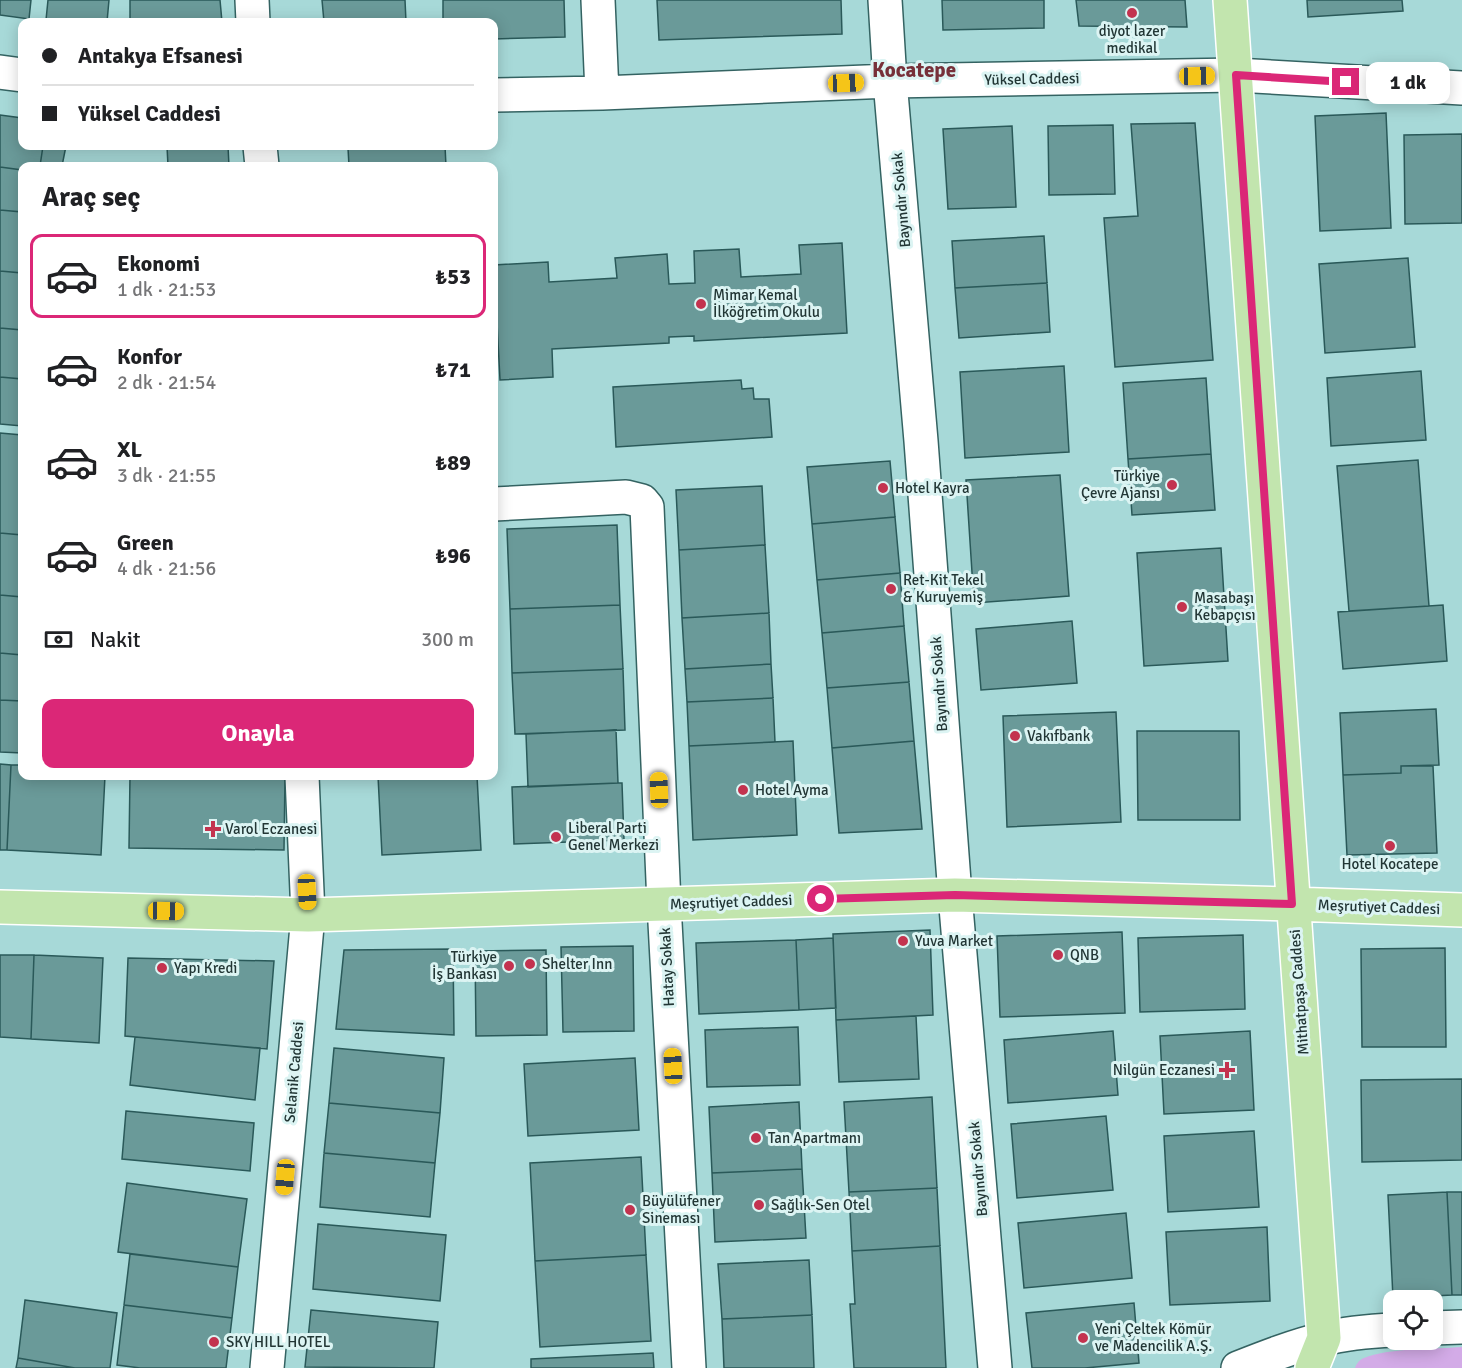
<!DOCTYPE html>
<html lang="tr">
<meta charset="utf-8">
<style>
:root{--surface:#fff;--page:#f2f2f2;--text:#202124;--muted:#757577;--line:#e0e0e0;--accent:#db2777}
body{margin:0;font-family:Signika,sans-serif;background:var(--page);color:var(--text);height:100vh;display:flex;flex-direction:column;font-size:22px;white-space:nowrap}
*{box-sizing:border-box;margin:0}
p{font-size:20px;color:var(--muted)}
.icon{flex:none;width:33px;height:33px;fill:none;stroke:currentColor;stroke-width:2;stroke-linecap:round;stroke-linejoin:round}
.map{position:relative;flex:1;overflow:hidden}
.panel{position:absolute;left:18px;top:162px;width:480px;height:618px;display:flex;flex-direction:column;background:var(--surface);border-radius:12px;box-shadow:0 3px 15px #0003}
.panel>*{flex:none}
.hud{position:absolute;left:18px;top:18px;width:480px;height:132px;border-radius:12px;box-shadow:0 3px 15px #0003;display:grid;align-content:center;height:132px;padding:0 24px;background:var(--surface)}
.controls{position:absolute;left:1383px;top:1290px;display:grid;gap:12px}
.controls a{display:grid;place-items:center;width:60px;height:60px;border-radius:12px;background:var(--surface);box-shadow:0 3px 15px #0003;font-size:30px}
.end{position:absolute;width:27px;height:27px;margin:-14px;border:8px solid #db2777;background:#fff;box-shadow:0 0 0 3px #fff}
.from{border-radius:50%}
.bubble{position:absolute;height:42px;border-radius:12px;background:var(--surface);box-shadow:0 3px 15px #0003;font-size:20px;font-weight:800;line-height:42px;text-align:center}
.car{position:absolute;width:18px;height:36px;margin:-18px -9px;border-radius:8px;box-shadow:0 0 4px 2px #0007;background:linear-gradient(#f5c518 24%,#345 0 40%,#f5c518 0 76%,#345 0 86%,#f5c518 0)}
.hud b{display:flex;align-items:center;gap:21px;height:57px;font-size:22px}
.hud b+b{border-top:2px solid var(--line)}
.hud i{width:15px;height:15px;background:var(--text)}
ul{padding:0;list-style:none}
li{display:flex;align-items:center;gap:18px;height:84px;margin:0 12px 9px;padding:0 12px;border:3px solid transparent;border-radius:12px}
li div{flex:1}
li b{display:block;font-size:22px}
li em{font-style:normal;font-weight:800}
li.selected{border-color:var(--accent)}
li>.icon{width:54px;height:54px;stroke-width:1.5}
h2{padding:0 24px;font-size:27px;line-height:72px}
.pay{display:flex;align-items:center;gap:15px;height:66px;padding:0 24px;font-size:22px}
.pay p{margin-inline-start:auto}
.button{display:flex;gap:12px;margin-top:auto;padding:12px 24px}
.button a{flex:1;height:69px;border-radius:12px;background:var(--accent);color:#fff;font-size:24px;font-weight:800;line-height:69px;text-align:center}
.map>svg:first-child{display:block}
.green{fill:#d3abe7}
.building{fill:#6a9a99;stroke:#2a5959;stroke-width:1.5}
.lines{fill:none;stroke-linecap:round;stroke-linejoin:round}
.minor-casing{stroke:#346362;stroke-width:36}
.major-casing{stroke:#fff;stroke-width:36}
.minor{stroke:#fff;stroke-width:33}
.major{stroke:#c2e5ae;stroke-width:33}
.route{stroke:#db2777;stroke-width:8}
.poi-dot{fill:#c3334f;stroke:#dcf4f3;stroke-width:2}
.labels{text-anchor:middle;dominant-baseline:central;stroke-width:6;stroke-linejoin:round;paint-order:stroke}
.poi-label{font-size:15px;fill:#223635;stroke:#dcf4f3;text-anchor:start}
.street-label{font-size:15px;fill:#223635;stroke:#dcf4f3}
.district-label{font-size:21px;font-weight:bold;fill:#773039;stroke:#dcf4f3}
</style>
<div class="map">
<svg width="1462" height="1368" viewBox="0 0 1462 1368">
<rect width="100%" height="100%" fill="#a7d9d8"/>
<path class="green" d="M 1462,1347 L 1462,1368 L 1355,1368 C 1357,1363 1359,1360 1364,1358 C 1388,1348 1435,1349 1462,1347 Z"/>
<path class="building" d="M 0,0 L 31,0 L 29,19 L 0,15 Z
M 48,0 L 109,0 L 107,22 L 70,22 L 46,20 Z
M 130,0 L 220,0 L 222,22 L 130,22 Z
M 322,0 L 405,0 L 406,22 L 324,22 Z
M 443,0 L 564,0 L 565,37 L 494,39 L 494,22 L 443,22 Z
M 657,0 L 841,0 L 842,34 L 659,40 Z
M 942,0 L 1044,0 L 1044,28 L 943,30 Z
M 1076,0 L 1185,0 L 1187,27 L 1079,26 Z
M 1307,0 L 1402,0 L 1403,11 L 1308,17 Z
M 1386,113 L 1391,228 L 1320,231 L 1315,116 Z
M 0,115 L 22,118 L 22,146 L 43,146 L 40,166 L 22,166 L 22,170 L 0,167 Z
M 1195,123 L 1213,360 L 1115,367 L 1104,218 L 1138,216 L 1131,124 Z
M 1113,125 L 1115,194 L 1049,195 L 1048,126 Z
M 1012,126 L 1016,207 L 948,209 L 943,129 Z
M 1462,134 L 1462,223 L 1405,224 L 1404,135 Z
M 43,146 L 66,146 L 62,166 L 40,166 Z
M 167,146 L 228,146 L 229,166 L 168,166 Z
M 385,146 L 445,146 L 446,166 L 349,166 L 348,148 Z
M 0,167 L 22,170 L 22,212 L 0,210 Z
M 0,210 L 22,212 L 22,273 L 0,271 Z
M 1044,236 L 1047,283 L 955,288 L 952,241 Z
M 842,243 L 847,333 L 694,341 L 694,336 L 669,337 L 669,343 L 552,349 L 553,377 L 500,380 L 494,265 L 548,262 L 549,282 L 617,278 L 615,258 L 667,254 L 669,284 L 695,283 L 694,251 L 739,249 L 741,277 L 801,274 L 799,245 Z
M 1408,258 L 1415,347 L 1325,353 L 1319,264 Z
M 0,271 L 22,273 L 22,330 L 0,328 Z
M 1047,283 L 1050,332 L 959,338 L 955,288 Z
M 0,328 L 22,330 L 22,379 L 0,377 Z
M 1064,366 L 1069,452 L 965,458 L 960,372 Z
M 1421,371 L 1426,440 L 1331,446 L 1327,378 Z
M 0,377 L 22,379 L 22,426 L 0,424 Z
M 1206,378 L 1211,454 L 1128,459 L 1123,383 Z
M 741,380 L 742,389 L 753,388 L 754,399 L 769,399 L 772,437 L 616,447 L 613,387 Z
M 0,433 L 22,435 L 22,535 L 0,533 Z
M 1211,454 L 1215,510 L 1132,515 L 1128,459 Z
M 1418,460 L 1429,606 L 1349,611 L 1337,466 Z
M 890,461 L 895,517 L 812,524 L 807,467 Z
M 1060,475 L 1069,596 L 974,603 L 966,480 Z
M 762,486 L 765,545 L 679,550 L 676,490 Z
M 895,517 L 900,573 L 817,580 L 812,524 Z
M 617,525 L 620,605 L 510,609 L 507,529 Z
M 0,533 L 22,535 L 22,597 L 0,595 Z
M 765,545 L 769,613 L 682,618 L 679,550 Z
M 1221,548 L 1228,661 L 1144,666 L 1137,553 Z
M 900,573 L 904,626 L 822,633 L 817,580 Z
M 0,595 L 22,597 L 22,655 L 0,653 Z
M 620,605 L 623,669 L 512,673 L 510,609 Z
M 1443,605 L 1447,661 L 1343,669 L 1338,612 Z
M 769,613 L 771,664 L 685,669 L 682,618 Z
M 1072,621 L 1077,683 L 981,690 L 976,629 Z
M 904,626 L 909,682 L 827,688 L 822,633 Z
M 0,653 L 22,655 L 22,701 L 0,700 Z
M 771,664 L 773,698 L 687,702 L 685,669 Z
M 623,669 L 625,730 L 515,734 L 512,673 Z
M 909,682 L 914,741 L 832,748 L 827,688 Z
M 773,698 L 775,742 L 689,746 L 687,702 Z
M 0,700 L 22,701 L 22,753 L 0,752 Z
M 1436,709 L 1439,765 L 1401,766 L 1401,773 L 1343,775 L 1340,713 Z
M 1116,712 L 1121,822 L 1007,827 L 1003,716 Z
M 616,730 L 618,783 L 528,787 L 526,734 Z
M 1137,731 L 1239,731 L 1240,820 L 1138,820 Z
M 793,741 L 797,835 L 693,840 L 689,746 Z
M 914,741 L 922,829 L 839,833 L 832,748 Z
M 0,764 L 11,765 L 7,850 L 0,850 Z
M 11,765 L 22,765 L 22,776 L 105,776 L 101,855 L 7,850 Z
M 1401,766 L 1433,766 L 1437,853 L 1347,855 L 1343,775 L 1401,773 Z
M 130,776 L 285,776 L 284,850 L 129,848 Z
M 378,776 L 477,776 L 481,850 L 382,855 Z
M 618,783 L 622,783 L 624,840 L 514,844 L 512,787 Z
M 930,930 L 933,1015 L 836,1020 L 833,934 Z
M 1122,932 L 1125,1013 L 1000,1017 L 997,936 Z
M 1243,935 L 1245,1009 L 1140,1012 L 1138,938 Z
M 833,938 L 836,1008 L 799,1010 L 796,940 Z
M 796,940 L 799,1010 L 699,1014 L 696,943 Z
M 633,946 L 634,1031 L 563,1032 L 561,947 Z
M 1445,948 L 1446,1047 L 1362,1047 L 1361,949 Z
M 453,949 L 454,1035 L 336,1029 L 344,950 Z
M 546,950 L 547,1035 L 476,1036 L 475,951 Z
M 0,955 L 34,955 L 31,1039 L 0,1037 Z
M 34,955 L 103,958 L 99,1043 L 31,1039 Z
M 128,958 L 274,961 L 267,1049 L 125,1036 Z
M 916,1016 L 919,1079 L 839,1082 L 836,1020 Z
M 798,1027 L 800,1085 L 707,1087 L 705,1030 Z
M 1113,1031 L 1118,1095 L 1008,1103 L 1004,1040 Z
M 1250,1031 L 1254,1110 L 1164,1114 L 1160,1036 Z
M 135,1037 L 260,1048 L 255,1100 L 130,1085 Z
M 334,1048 L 444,1058 L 440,1113 L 329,1103 Z
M 635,1058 L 639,1130 L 528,1136 L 524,1064 Z
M 1462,1079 L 1462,1160 L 1362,1162 L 1361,1080 Z
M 932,1097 L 937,1188 L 849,1192 L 844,1102 Z
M 799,1102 L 802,1169 L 712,1173 L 709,1107 Z
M 329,1103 L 440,1113 L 435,1163 L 324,1153 Z
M 126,1111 L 254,1123 L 250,1171 L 122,1159 Z
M 1106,1116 L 1113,1190 L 1017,1198 L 1011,1124 Z
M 1254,1131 L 1259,1207 L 1168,1212 L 1164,1136 Z
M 324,1153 L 435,1163 L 430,1217 L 320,1207 Z
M 641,1157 L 646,1255 L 535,1261 L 530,1163 Z
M 802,1169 L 806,1238 L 715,1242 L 712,1173 Z
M 127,1183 L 247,1199 L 238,1267 L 118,1252 Z
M 937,1188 L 940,1246 L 852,1251 L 849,1192 Z
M 1447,1192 L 1462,1192 L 1462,1295 L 1452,1295 Z
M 1447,1192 L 1452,1295 L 1393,1298 L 1388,1195 Z
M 1126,1213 L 1132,1278 L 1024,1288 L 1018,1223 Z
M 318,1224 L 446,1235 L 440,1301 L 313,1289 Z
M 1267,1227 L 1270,1301 L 1170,1305 L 1166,1232 Z
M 940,1246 L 946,1368 L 854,1368 L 850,1304 L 855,1304 L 852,1251 Z
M 130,1254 L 238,1267 L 232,1318 L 124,1305 Z
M 646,1255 L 651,1341 L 540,1347 L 535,1261 Z
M 809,1260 L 812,1315 L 722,1319 L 718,1264 Z
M 25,1300 L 117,1313 L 110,1368 L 75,1368 L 18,1358 Z
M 1134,1303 L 1139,1363 L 1085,1368 L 1032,1368 L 1026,1313 Z
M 124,1305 L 232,1318 L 226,1368 L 140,1368 L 117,1365 Z
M 311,1310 L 438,1322 L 434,1368 L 305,1367 Z
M 812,1315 L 814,1368 L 724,1368 L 722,1319 Z
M 653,1353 L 654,1368 L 531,1368 L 531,1359 Z
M 18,1358 L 75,1368 L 16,1368 Z"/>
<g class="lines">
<g class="minor-casing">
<path id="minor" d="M 252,0 L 253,22
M 598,0 L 602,93
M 885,0 L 890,81 L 921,441 L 955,895 L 995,1368
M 0,72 L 22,75
M 494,95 L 602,93 L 890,81 L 1236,75 L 1462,88
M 260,146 L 262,166
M 494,504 L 626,497 L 642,501 L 647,507 L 664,904 L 689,1368
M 1432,1328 L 1462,1327
M 267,1368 L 308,915 L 302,776
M 1238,1368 C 1266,1357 1294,1346 1323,1339 C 1346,1333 1370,1331 1394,1330"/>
</g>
<g class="major-casing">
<path id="major" d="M 1230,0 L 1324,1338 L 1312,1368
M 0,907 L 308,915 L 955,895 L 1292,904 L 1462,910"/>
</g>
<use href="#minor" class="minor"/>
<use href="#major" class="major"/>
</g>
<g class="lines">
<path class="route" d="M 821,899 L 955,895 L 1292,904 L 1236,75 L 1346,82"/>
</g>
<g class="poi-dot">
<circle cx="1132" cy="13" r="6"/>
<circle cx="701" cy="304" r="6"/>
<circle cx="1172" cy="485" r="6"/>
<circle cx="883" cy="488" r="6"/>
<circle cx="891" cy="589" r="6"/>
<circle cx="1182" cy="607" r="6"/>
<circle cx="1015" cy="736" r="6"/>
<circle cx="743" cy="790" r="6"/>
<path d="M210 820h6v6h6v6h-6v6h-6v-6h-6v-6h6z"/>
<circle cx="556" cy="837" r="6"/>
<circle cx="1390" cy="846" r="6"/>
<circle cx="903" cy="941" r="6"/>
<circle cx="1058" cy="955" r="6"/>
<circle cx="530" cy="964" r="6"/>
<circle cx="509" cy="966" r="6"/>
<circle cx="162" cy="968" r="6"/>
<path d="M1224 1061h6v6h6v6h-6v6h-6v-6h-6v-6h6z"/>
<circle cx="756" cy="1138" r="6"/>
<circle cx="759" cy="1205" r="6"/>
<circle cx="630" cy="1210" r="6"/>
<circle cx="1083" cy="1338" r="6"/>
<circle cx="214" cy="1342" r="6"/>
</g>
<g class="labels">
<g class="poi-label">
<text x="1132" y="31" text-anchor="middle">diyot lazer<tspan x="1132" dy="17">medikal</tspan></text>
<text x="713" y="295">Mimar Kemal<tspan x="713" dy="17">İlköğretim Okulu</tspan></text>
<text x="1160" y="476" text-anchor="end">Türkiye<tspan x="1160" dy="17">Çevre Ajansı</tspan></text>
<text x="895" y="488">Hotel Kayra</text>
<text x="903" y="580">Ret-Kit Tekel<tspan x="903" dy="17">&amp; Kuruyemiş</tspan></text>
<text x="1194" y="598">Masabaşı<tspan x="1194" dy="17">Kebapçısı</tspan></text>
<text x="1027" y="736">Vakıfbank</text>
<text x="755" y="790">Hotel Ayma</text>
<text x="568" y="828">Liberal Parti<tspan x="568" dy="17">Genel Merkezi</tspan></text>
<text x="225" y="829">Varol Eczanesi</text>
<text x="1390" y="864" text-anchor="middle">Hotel Kocatepe</text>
<text x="915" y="941">Yuva Market</text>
<text x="1070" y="955">QNB</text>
<text x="497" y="957" text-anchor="end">Türkiye<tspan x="497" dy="17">İş Bankası</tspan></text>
<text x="542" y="964">Shelter Inn</text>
<text x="174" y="968">Yapı Kredi</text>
<text x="1215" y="1070" text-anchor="end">Nilgün Eczanesi</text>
<text x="768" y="1138">Tan Apartmanı</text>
<text x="642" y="1201">Büyülüfener<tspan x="642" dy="17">Sineması</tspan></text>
<text x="771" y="1205">Sağlık-Sen Otel</text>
<text x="1095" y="1329">Yeni Çeltek Kömür<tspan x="1095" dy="17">ve Madencilik A.Ş.</tspan></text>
<text x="226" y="1342">SKY HILL HOTEL</text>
</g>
<g class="street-label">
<text transform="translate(1032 79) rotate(-1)">Yüksel Caddesi</text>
<text transform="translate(901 200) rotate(-95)">Bayındır Sokak</text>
<text transform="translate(939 684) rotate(-94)">Bayındır Sokak</text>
<text transform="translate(731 902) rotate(-2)">Meşrutiyet Caddesi</text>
<text transform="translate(1379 907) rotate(2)">Meşrutiyet Caddesi</text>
<text transform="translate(667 967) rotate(-93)">Hatay Sokak</text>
<text transform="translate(1299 992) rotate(-94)">Mithatpaşa Caddesi</text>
<text transform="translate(294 1072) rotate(-85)">Selanik Caddesi</text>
<text transform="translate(978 1169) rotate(-95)">Bayındır Sokak</text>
</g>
<g class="district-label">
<text x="914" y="70">Kocatepe</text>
</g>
</g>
</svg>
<div class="controls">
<a><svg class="icon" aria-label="locate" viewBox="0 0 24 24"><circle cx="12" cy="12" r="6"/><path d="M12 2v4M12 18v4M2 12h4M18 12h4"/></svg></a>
</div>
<i class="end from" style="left:821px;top:899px"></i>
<i class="end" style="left:1346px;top:82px"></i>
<div class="bubble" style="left:1366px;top:62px;width:84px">1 dk</div>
<i class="car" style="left:1197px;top:76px;rotate:89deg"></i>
<i class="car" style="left:846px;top:83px;rotate:88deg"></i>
<i class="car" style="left:659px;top:790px;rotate:358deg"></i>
<i class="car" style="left:307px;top:892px;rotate:177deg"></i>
<i class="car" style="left:166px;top:911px;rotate:91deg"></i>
<i class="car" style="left:673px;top:1066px;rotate:357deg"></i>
<i class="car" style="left:285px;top:1177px;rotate:185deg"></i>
<div class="hud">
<b><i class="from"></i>Antakya Efsanesi</b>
<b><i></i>Yüksel Caddesi</b>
</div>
<section class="panel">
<h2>Araç seç</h2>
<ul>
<li class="selected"><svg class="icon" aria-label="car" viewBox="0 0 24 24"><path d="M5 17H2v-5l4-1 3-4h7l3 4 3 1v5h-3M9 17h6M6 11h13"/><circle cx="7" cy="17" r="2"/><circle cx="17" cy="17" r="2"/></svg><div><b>Ekonomi</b><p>1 dk · 21:53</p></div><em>₺53</em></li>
<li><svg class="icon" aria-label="car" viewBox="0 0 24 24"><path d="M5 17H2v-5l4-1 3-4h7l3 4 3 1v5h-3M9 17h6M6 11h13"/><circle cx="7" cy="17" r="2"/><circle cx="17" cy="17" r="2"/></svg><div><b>Konfor</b><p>2 dk · 21:54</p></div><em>₺71</em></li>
<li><svg class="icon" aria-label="car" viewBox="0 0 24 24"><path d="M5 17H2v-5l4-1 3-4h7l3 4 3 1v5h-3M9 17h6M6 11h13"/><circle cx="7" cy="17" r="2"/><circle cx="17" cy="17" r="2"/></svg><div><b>XL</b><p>3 dk · 21:55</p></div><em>₺89</em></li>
<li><svg class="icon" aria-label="car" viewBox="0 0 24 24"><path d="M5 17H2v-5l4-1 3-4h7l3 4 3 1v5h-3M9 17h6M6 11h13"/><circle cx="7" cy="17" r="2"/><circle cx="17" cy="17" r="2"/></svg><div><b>Green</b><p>4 dk · 21:56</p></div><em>₺96</em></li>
</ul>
<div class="pay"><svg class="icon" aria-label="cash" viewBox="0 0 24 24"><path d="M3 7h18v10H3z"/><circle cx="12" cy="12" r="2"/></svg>Nakit<p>300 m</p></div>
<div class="button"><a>Onayla</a></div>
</section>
</div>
